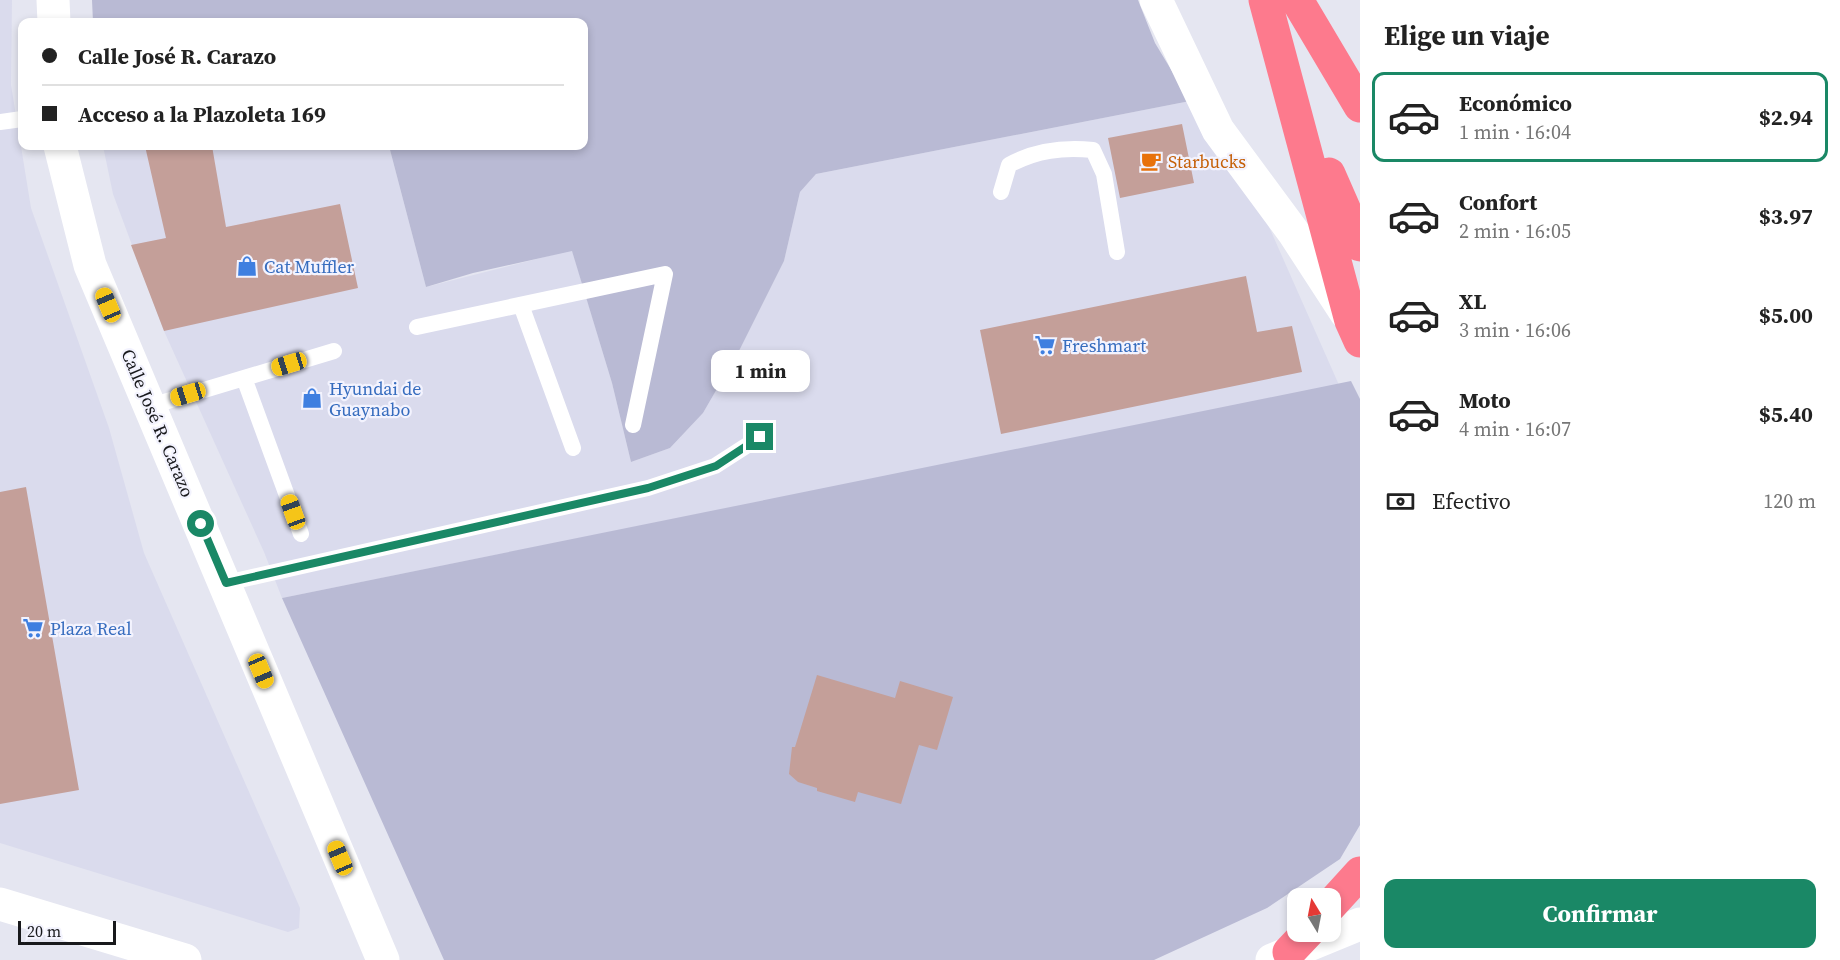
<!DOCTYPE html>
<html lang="es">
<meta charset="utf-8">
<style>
:root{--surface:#fff;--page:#f2f2f2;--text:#222;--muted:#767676;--line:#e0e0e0;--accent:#1a8866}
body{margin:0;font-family:"Source Serif 4",serif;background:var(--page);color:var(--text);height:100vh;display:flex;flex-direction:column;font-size:22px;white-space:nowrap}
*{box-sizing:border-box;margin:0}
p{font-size:20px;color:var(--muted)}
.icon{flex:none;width:33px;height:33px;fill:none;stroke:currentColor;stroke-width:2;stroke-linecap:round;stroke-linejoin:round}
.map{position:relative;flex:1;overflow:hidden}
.details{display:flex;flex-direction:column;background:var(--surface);width:480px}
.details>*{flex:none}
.top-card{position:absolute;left:18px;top:18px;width:570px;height:132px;border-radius:12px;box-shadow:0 3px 9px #0003;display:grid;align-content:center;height:132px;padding:0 24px;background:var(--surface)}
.needle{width:39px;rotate:350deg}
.fabs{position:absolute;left:1287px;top:888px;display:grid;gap:12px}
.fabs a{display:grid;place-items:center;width:54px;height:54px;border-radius:12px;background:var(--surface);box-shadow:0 3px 9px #0003;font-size:30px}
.scale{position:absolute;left:18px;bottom:15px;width:98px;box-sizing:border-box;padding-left:6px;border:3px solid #18191c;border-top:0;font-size:16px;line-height:21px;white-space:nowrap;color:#18191c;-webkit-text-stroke:4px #f3f3fe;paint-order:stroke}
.end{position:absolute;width:27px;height:27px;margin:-14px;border:8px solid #1a8866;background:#fff;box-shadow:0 0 0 3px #fff}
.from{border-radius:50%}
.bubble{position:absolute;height:42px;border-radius:12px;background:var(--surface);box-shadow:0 3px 9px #0003;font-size:20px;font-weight:700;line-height:42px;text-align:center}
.car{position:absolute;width:18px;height:36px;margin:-18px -9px;border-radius:8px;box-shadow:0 0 4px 2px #0007;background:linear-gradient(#f5c518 24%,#345 0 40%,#f5c518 0 76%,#345 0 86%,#f5c518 0)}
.top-card b{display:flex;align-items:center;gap:21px;height:57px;font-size:22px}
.top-card b+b{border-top:2px solid var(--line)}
.top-card i{width:15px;height:15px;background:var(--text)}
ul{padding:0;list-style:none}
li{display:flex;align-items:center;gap:18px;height:90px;margin:0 12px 9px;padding:0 12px;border:3px solid transparent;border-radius:12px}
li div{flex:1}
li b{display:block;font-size:22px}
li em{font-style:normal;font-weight:700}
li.current{border-color:var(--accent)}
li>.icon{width:54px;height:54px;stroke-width:1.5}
h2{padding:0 24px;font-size:27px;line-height:72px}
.pay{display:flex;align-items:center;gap:15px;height:66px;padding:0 24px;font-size:22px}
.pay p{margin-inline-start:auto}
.cta{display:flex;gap:12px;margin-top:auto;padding:12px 24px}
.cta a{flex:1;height:69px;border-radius:12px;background:var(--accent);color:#fff;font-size:24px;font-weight:700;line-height:69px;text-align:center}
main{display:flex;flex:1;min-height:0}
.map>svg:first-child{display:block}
.built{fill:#dadbed}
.green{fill:#b9bad4}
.building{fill:#c49f99}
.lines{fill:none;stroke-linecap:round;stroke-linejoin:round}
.service{stroke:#fff;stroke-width:16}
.minor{stroke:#fff;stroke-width:33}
.tertiary{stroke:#fff;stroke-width:33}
.secondary{stroke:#fff;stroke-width:33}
.motorway{stroke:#fd7a8d;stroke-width:33}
.route{stroke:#1a8866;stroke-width:8}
.labels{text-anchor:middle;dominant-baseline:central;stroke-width:4.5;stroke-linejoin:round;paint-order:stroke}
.food-label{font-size:18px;fill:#c56008;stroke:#f3f3fe;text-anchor:start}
.shop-label{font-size:18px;fill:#366cbe;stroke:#f3f3fe;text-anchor:start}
.street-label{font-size:18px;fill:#18191c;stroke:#f3f3fe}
</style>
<main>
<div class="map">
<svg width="1360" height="960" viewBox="0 0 1360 960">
<rect width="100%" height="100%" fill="#e5e6f1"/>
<path class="built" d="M 0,0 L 12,0 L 11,85 L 31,208 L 109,428 L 144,553 L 300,908 L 299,928 L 288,932 L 0,843 Z
M 1190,101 L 1262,211 L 1339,385 L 282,598 L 264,552 L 164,331 L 113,194 L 103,146 L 389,146 L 426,287 L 572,250 L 612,383 L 631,462 L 670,448 L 703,413 L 740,349 L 784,261 L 800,192 L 816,174 Z"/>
<path class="green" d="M 92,0 L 1138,0 L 1155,43 L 1190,101 L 816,174 L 800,192 L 784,261 L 740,349 L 703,413 L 670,448 L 631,462 L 612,383 L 572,251 L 473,273 L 426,287 L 389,146 L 584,146 L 584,22 L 93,22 Z
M 1351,381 L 1360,399 L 1360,825 L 1340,859 L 1267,908 L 1154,960 L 444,960 L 282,598 Z"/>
<path class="building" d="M 1182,124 L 1194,183 L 1120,198 L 1108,138 Z
M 145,146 L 212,146 L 226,227 L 340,204 L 358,288 L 164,331 L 131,245 L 166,238 Z
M 1246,276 L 1257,332 L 1292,326 L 1302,372 L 1001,434 L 980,330 Z
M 26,487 L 79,790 L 0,804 L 0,492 Z
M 817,675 L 895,698 L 900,681 L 953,697 L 937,750 L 919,745 L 901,804 L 858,792 L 855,802 L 817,791 L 817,788 L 798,782 L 789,774 L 792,747 L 795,747 Z"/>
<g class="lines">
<path class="service" d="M 0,122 L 22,119
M 1001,192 L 1009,165 C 1036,150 1063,147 1093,150 L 1104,174 L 1117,252
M 521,305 L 573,448
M 417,327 L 665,274 L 633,425
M 244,378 L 301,534
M 151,406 L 334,351
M 226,583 L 648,488 L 715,466 L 760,437"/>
<path class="minor" d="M 1156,0 L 1218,130 L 1294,233 L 1346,313
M 0,904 L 185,960"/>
<path class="tertiary" d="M 53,0 L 54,22
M 60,146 L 90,265 L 383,960"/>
<path class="secondary" d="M 1272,960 L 1360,924"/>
<path class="motorway" d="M 1265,0 L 1351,321 L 1360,341
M 1297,0 L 1360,106
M 1329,174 L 1360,245
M 1330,906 L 1360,873
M 1289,952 L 1308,932"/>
</g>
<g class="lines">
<path class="route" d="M 201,524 L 226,583 L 648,488 L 716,466 L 760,437"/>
</g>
<defs>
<g id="cafe-bare" transform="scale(1.62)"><path d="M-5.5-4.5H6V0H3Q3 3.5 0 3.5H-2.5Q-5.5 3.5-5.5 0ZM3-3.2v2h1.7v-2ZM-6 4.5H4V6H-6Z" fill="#e8710a" stroke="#f3f3fe" stroke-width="2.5" paint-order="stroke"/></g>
<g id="shop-bare" transform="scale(1.62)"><path d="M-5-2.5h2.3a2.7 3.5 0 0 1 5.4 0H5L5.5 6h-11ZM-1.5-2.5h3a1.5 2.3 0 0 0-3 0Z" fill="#3f7fe0" stroke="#f3f3fe" stroke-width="2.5" paint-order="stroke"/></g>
<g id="supermarket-bare" transform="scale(1.62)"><path d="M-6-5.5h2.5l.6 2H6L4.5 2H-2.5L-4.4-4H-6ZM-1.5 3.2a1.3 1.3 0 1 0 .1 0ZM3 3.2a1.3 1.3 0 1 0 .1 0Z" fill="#3f7fe0" stroke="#f3f3fe" stroke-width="2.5" paint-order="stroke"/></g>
</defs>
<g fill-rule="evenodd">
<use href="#cafe-bare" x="1151" y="161"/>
<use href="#shop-bare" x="247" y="266"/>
<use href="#supermarket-bare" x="1045" y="345"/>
<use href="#shop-bare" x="312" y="398"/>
<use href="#supermarket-bare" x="33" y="628"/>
</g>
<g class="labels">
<g class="food-label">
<text x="1168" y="161">Starbucks</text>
</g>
<g class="shop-label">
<text x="264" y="266">Cat Muffler</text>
<text x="1062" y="345">Freshmart</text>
<text x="329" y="388">Hyundai de<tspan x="329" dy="21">Guaynabo</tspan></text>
<text x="50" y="628">Plaza Real</text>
</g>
<g class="street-label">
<text transform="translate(158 423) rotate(67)">Calle José R. Carazo</text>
</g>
</g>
</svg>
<div class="fabs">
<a><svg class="needle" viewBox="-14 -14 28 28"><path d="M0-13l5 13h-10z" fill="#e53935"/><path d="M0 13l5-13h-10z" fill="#767676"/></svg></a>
</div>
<div class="scale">20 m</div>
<i class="end from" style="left:201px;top:524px"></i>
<i class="end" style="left:760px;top:437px"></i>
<div class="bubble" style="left:711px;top:350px;width:99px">1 min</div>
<i class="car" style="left:108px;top:305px;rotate:337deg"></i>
<i class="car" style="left:289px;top:364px;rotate:253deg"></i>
<i class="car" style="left:188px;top:394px;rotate:253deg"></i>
<i class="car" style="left:293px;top:512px;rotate:340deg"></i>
<i class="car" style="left:261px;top:671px;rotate:157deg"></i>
<i class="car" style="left:340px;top:858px;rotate:337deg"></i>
<div class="top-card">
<b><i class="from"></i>Calle José R. Carazo</b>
<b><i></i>Acceso a la Plazoleta 169</b>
</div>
</div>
<section class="details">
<h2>Elige un viaje</h2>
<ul>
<li class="current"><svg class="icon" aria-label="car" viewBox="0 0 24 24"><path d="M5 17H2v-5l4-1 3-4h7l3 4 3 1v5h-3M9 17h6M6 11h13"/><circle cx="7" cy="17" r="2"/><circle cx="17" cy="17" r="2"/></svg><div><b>Económico</b><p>1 min · 16:04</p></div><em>$2.94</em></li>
<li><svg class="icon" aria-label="car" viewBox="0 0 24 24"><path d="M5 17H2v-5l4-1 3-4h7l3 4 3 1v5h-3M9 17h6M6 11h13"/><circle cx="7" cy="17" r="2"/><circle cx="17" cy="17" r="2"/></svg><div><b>Confort</b><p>2 min · 16:05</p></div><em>$3.97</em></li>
<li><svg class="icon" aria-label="car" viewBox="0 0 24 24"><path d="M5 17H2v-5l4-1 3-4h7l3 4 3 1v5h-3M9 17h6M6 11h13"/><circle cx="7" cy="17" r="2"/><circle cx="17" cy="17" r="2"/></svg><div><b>XL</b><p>3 min · 16:06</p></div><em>$5.00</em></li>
<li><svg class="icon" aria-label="car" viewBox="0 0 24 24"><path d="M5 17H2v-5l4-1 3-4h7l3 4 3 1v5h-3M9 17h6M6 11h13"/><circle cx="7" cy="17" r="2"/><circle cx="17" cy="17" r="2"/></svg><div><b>Moto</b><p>4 min · 16:07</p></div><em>$5.40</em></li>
</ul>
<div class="pay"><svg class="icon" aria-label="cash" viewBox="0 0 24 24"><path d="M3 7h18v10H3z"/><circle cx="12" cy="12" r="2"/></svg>Efectivo<p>120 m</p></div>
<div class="cta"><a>Confirmar</a></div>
</section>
</main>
